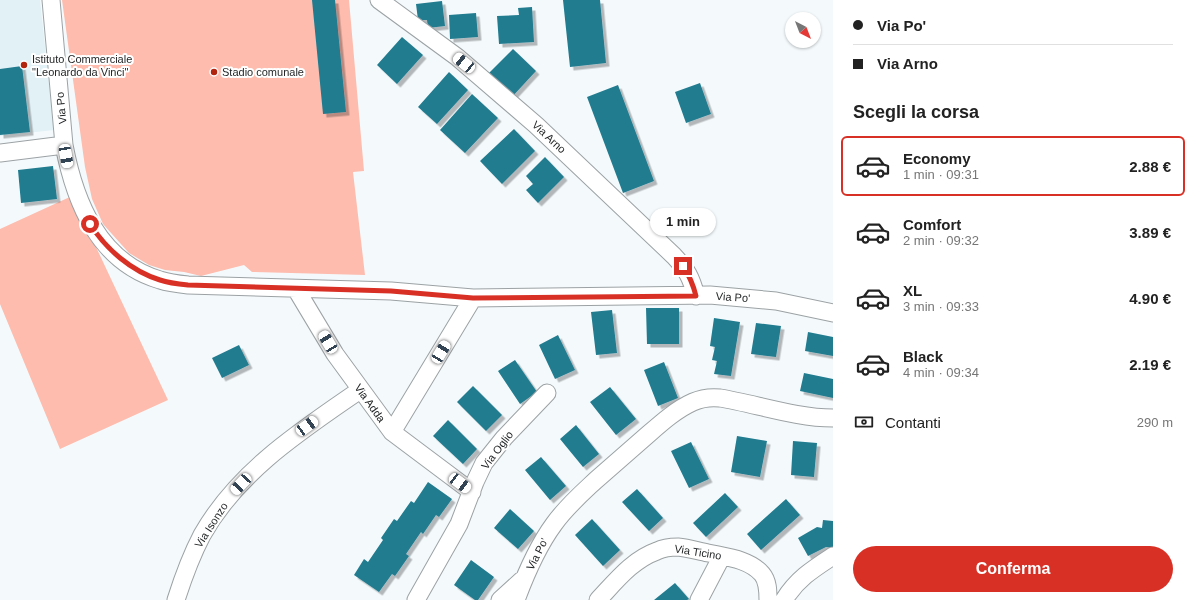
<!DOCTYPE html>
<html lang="it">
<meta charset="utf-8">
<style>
:root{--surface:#fff;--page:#f2f2f2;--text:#222;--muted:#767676;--line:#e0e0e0;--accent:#d93025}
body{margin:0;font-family:Arial,sans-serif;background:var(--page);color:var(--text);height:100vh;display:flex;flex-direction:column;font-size:15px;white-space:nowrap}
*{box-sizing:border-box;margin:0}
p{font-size:13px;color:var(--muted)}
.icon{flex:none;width:22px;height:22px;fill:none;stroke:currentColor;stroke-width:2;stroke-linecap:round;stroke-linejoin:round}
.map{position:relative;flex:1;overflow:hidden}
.panel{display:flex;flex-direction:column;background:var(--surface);width:360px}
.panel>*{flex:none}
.top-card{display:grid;align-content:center;height:88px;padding:0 20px;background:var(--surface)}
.needle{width:26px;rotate:138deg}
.fabs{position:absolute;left:785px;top:12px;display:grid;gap:8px}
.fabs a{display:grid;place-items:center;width:36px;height:36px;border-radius:50%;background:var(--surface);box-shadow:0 1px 3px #0004;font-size:20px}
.end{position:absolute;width:18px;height:18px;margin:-9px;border:5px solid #d93025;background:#fff;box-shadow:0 0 0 2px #fff}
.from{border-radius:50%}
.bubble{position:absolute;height:28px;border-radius:14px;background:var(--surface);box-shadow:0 1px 3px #0004;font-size:13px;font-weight:700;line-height:28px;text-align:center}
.car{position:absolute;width:12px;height:24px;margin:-12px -6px;border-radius:5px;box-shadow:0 0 3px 1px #0007;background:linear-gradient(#fff 24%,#345 0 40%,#fff 0 76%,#345 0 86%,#fff 0)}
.top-card b{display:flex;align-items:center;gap:14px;height:38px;font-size:15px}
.top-card b+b{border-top:1px solid var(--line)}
.top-card i{width:10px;height:10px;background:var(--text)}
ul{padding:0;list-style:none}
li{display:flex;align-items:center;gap:12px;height:60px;margin:0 8px 6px;padding:0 12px;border:2px solid transparent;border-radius:6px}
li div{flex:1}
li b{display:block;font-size:15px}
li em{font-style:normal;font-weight:700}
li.active{border-color:var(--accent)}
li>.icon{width:36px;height:36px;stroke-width:1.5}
h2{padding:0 20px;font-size:18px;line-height:48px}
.pay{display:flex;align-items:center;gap:10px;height:44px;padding:0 20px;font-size:15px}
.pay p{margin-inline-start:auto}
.primary-button{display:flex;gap:8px;margin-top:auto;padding:8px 20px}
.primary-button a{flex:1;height:46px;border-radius:24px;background:var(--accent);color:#fff;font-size:16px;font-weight:700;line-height:46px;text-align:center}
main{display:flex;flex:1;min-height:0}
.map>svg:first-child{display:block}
.built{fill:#e2f1f6}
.green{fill:#fdbcae}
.building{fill:#227b8f;filter:url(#shadow)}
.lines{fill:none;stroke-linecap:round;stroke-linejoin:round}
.minor-casing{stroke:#9ca2a4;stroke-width:19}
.minor{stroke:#fff;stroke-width:17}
.route{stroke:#d93025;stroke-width:5}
.poi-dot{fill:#b2240e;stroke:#fff;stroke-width:1.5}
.labels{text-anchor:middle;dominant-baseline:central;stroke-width:4;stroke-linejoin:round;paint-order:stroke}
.poi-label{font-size:11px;fill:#1f2122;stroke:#fff;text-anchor:start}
.street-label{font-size:11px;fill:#1f2122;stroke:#fff}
</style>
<main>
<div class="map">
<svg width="833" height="600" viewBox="0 0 833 600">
<defs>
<filter id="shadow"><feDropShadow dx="3.5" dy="3.5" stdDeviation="0" flood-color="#0004"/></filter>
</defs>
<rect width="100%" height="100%" fill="#f4fafc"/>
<path class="built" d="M 0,0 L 40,0 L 54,130 L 0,136 Z"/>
<path class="green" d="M 62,0 L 349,0 L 364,171 L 353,172 L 365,275 L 252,272 L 244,265 L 201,276 L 184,272 L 165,270 L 149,265 L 129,253 L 103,224 L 92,199 L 85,167 Z
M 72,196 L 168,400 L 60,449 L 0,304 L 0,229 Z"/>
<path class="building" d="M 312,0 L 335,0 L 346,112 L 323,114 Z
M 563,0 L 600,0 L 606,63 L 570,67 Z
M 442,1 L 445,26 L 428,28 L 427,20 L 418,20 L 416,4 Z
M 532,7 L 534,42 L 499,44 L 497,16 L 519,15 L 518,8 Z
M 476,13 L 478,37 L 450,39 L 449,15 Z
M 402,37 L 423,55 L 397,84 L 377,65 Z
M 513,49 L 536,71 L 511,98 L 487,75 Z
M 22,66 L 30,132 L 0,135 L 0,69 Z
M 449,72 L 468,90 L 437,124 L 418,107 Z
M 700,83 L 711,114 L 686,123 L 675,92 Z
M 618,85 L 654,181 L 623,193 L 587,97 Z
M 472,94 L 498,118 L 465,153 L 440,130 Z
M 514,129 L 535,151 L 502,184 L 480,161 Z
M 545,157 L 564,177 L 538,203 L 526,190 L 533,184 L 526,176 Z
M 53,166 L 57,199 L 21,203 L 18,170 Z
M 646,308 L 679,308 L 679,344 L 647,344 Z
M 612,310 L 617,353 L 596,355 L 591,312 Z
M 714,318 L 740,322 L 731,376 L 714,374 L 717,361 L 712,360 L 715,347 L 710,346 Z
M 756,323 L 781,326 L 776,357 L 751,354 Z
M 808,332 L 833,337 L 833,356 L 805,351 Z
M 558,335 L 575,370 L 555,379 L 539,345 Z
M 239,345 L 249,365 L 222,378 L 212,358 Z
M 515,360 L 537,392 L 520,404 L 498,371 Z
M 664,362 L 678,398 L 658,406 L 644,370 Z
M 804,373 L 833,379 L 833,398 L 800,391 Z
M 473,386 L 502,415 L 486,431 L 457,402 Z
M 610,387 L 636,419 L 616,435 L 590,402 Z
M 448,420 L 477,449 L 463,464 L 433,436 Z
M 576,425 L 599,454 L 583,467 L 560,439 Z
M 737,436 L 767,441 L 760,477 L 731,472 Z
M 793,441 L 817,443 L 814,477 L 791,475 Z
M 691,442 L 709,479 L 689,488 L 671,451 Z
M 541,457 L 566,486 L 550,500 L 525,470 Z
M 428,482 L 452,499 L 439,517 L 436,515 L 423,534 L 421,532 L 406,554 L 409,556 L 395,576 L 392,574 L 379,592 L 354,575 L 364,559 L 368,562 L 383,540 L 381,538 L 394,519 L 397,521 L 411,501 L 414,503 Z
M 637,489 L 663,518 L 649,531 L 622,502 Z
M 725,493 L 738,507 L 706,537 L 693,523 Z
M 786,499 L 800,515 L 761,550 L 747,534 Z
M 510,509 L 534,531 L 518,549 L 494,528 Z
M 592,519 L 620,550 L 603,566 L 575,535 Z
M 823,520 L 833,521 L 833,548 L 826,547 L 808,556 L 798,538 L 817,527 L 822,528 Z
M 471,560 L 494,577 L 478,600 L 475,600 L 454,585 Z
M 675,583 L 689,599 L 687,600 L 654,600 Z"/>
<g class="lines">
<g class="minor-casing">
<path id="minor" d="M 51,0 L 64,145 C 75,203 99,262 160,280 C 169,283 178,284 188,285 L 391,291 L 473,298 L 710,295 L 776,301 L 833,313
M 379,0 L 457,57 L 536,125 L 674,256 C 687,270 691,277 696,296
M 0,153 L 64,145
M 296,289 L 335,354 L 392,432 L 472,492
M 392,432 L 473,298
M 176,600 C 183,578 191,556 202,535 C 238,471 302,430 360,390
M 416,600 L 459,524 L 475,482 L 484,463 L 504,438 L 547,393
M 500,600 L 522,580
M 516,600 C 526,573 537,547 554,524 C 566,507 581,494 596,480 C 612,466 628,452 644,438 C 659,425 675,410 693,402 C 702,398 710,397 720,398 C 756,404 797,418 833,418
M 598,600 C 616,581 632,560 657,551 C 663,548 671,547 678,547 C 688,548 698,551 708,553 C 726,557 749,559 762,574 C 768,581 768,591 768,600
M 699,600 L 722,556
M 784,600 C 797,579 813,569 833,556"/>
</g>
<use href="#minor" class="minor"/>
</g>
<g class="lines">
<path class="route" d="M 90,224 C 106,249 131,271 160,280 C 169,283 178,284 188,285 L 391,291 L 473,298 L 696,296 C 693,284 689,275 683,266"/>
</g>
<g class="poi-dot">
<circle cx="24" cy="65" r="4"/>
<circle cx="214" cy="72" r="4"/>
</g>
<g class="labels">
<g class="poi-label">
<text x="32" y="59">Istituto Commerciale<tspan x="32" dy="13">"Leonardo da Vinci"</tspan></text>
<text x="222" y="72">Stadio comunale</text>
</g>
<g class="street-label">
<text transform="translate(61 108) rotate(-95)">Via Po</text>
<text transform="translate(549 137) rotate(43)">Via Arno</text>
<text transform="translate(733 297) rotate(4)">Via Po'</text>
<text transform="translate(370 403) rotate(54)">Via Adda</text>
<text transform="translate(497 450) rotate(-53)">Via Oglio</text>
<text transform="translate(211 525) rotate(-57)">Via Isonzo</text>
<text transform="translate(698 552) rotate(9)">Via Ticino</text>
<text transform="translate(537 554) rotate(-63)">Via Po'</text>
</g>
</g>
</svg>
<div class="fabs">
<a><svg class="needle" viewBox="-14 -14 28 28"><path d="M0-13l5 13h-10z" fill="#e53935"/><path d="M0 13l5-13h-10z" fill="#767676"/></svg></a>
</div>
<i class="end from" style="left:90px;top:224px"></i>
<i class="end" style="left:683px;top:266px"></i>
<div class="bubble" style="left:650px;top:208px;width:66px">1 min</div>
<i class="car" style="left:464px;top:63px;rotate:309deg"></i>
<i class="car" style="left:66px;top:156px;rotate:170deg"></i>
<i class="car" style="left:328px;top:342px;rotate:329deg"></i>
<i class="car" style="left:441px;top:352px;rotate:31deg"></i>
<i class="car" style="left:307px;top:426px;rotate:54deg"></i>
<i class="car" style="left:460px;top:483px;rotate:127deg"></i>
<i class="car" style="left:241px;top:484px;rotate:223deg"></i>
</div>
<section class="panel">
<div class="top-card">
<b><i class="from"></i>Via Po'</b>
<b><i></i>Via Arno</b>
</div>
<h2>Scegli la corsa</h2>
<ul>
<li class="active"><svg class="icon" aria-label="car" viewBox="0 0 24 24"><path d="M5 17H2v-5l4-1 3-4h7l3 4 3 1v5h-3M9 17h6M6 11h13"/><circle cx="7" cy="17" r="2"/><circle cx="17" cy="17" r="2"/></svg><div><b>Economy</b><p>1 min · 09:31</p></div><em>2.88 €</em></li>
<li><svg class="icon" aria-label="car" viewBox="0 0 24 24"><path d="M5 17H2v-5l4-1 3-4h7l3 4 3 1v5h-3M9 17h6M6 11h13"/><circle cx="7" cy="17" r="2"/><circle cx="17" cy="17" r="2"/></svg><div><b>Comfort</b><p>2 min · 09:32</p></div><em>3.89 €</em></li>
<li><svg class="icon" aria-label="car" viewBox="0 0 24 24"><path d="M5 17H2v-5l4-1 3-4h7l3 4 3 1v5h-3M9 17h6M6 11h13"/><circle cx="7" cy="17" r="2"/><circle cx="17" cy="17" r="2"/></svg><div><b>XL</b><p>3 min · 09:33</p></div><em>4.90 €</em></li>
<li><svg class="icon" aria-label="car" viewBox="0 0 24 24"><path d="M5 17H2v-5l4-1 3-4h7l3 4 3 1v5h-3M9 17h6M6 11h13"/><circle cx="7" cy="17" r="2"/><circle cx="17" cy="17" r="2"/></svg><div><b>Black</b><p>4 min · 09:34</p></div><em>2.19 €</em></li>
</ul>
<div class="pay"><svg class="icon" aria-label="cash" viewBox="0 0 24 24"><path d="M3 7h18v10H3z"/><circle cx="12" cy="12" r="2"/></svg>Contanti<p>290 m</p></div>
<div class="primary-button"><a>Conferma</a></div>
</section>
</main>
